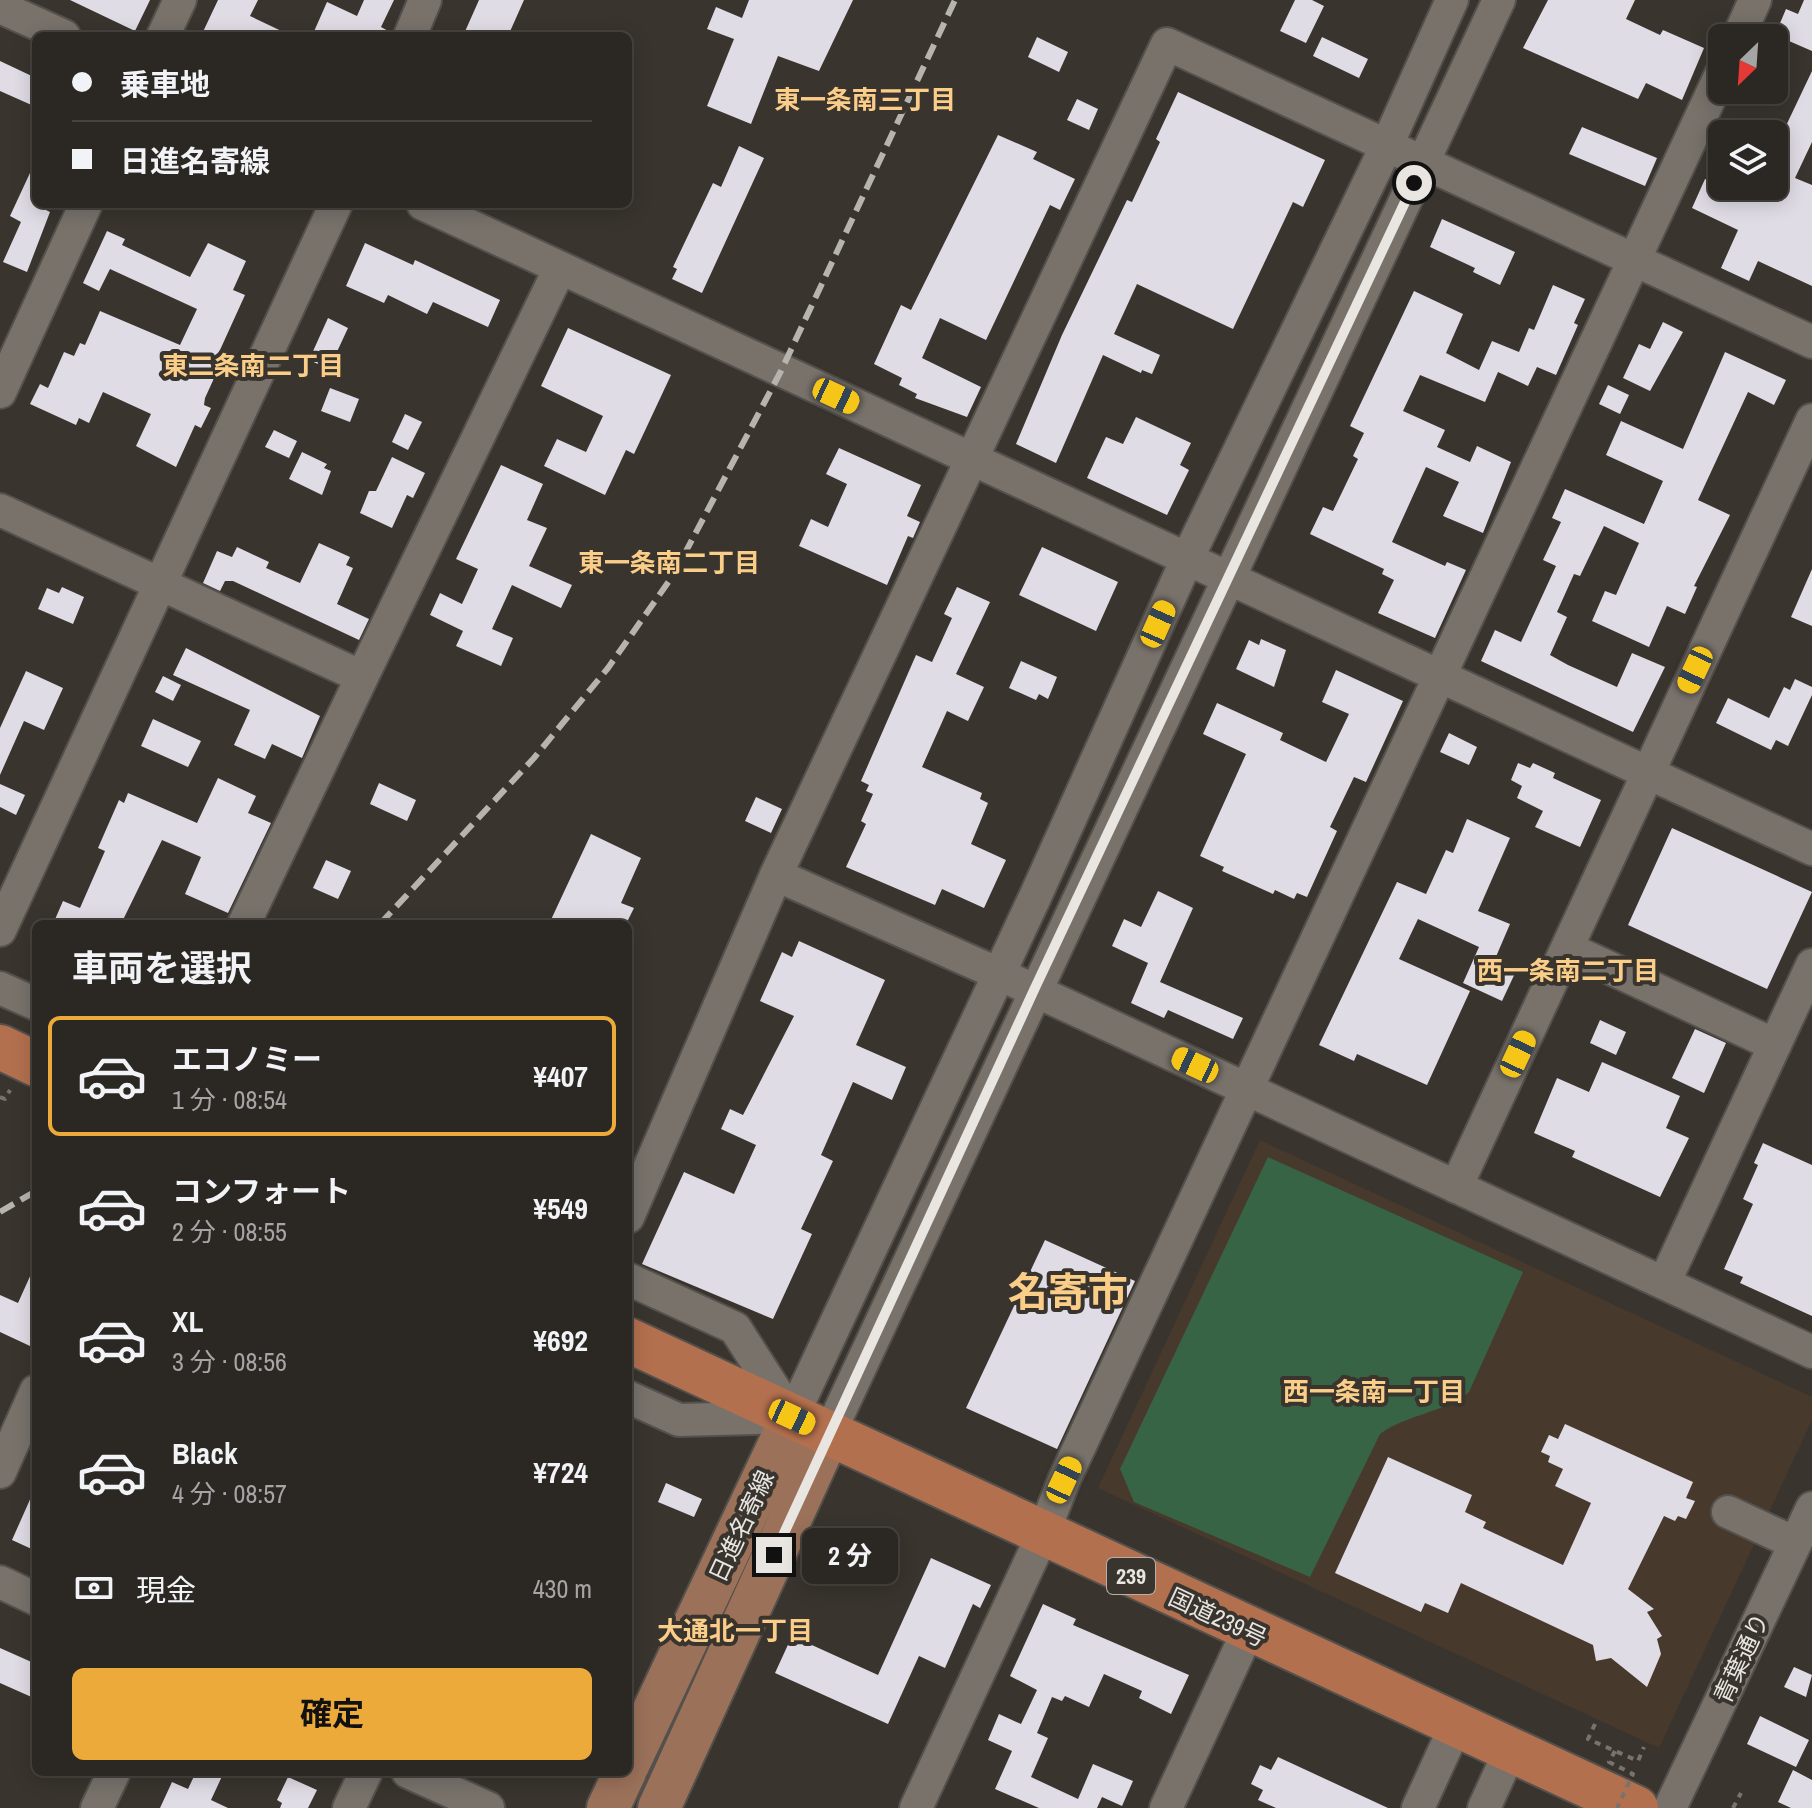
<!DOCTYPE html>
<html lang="ja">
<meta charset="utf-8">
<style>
:root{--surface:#2b2722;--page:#332f2a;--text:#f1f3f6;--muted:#a6a5a5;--line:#474440;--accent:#ebaa39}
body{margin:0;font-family:"Archivo Narrow","Noto Sans JP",sans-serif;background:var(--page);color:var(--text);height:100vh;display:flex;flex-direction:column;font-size:30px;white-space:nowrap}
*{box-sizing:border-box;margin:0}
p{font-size:26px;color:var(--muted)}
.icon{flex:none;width:44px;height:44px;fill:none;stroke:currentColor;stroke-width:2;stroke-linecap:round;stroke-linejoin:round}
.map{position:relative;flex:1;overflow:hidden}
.drawer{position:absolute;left:32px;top:920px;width:600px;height:856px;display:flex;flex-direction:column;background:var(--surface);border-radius:12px;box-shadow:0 4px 20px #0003,0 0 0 2px var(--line)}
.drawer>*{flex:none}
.banner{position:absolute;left:32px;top:32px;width:600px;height:176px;border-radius:12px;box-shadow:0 4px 20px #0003,0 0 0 2px var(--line);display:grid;align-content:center;height:176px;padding:0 40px;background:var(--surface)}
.needle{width:52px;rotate:205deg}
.tools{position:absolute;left:1708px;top:24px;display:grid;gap:16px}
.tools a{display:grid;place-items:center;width:80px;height:80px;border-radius:12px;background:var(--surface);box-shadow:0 4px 20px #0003,0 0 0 2px var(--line);font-size:40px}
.end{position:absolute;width:36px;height:36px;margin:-18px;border:10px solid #e9e6e2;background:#111;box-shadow:0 0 0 4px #111}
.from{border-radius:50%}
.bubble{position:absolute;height:56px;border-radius:12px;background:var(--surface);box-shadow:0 4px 20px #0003,0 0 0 2px var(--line);font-size:26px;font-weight:700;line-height:56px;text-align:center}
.car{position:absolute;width:24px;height:48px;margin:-24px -12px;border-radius:10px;box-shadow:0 0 6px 2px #0007;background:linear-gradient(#f5c518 24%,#345 0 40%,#f5c518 0 76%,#345 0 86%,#f5c518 0)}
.banner b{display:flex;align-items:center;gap:28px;height:76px;font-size:30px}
.banner b+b{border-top:2px solid var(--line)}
.banner i{width:20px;height:20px;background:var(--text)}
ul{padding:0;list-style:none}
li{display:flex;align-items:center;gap:24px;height:120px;margin:0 16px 12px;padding:0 24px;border:4px solid transparent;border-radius:12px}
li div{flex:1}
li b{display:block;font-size:30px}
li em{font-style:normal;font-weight:700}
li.selected{border-color:var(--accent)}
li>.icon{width:72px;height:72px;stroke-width:1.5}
h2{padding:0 40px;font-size:36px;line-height:96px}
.pay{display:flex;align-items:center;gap:20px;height:88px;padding:0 40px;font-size:30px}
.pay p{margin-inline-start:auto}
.cta{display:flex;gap:16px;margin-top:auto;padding:16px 40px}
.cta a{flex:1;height:92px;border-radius:12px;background:var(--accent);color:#111;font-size:32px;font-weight:700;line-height:92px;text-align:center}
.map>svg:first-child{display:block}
.education{fill:#48392d}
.green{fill:#386446}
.building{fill:#dfdce5}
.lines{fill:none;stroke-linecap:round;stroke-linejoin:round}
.minor-casing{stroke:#54504b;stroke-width:36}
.major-casing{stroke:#54504b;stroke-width:46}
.highway-casing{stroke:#54504b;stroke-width:48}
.path{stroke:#77736e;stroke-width:4;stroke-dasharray:6 6;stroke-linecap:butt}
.minor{stroke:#78726b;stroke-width:32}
.major{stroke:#9b715a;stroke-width:42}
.highway{stroke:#b3704f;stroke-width:44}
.rail{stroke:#b7b4af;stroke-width:6;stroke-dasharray:16 8;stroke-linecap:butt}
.path-bridge{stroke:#77736e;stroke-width:4;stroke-dasharray:6 6;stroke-linecap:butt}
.route{stroke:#e9e6e2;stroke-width:10}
.labels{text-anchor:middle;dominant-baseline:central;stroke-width:8;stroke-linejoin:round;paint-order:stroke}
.shield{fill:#39342e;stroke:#b4b1ac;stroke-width:2}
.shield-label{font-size:22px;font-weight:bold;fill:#e9e6e2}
.street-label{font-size:24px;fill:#e9e6e2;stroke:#39342e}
.neighbourhood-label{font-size:26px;font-weight:bold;fill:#facd88;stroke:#39342e}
.town-label{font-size:40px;font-weight:bold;fill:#facd88;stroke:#39342e}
</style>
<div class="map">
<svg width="1812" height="1808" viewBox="0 0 1812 1808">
<rect width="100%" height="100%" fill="#39342e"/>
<path class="education" d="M 1260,1140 L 1812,1397 L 1812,1420 L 1659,1748 L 1098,1488 Z"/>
<path class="green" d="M 1268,1157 L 1523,1272 L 1469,1392 C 1444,1413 1407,1414 1380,1434 L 1310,1577 L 1134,1502 L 1120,1469 Z"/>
<path class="building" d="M 70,0 L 150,0 L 135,31 Z
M 218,0 L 258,0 L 250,16 L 292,36 L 201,36 Z
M 364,0 L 394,0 L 381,27 L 392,33 L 391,36 L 312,36 L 327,2 L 357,16 Z
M 479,0 L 524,0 L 508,36 L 463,36 Z
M 749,0 L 853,0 L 819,71 L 778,56 L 751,124 L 707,106 L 734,39 L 707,29 L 716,7 L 742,18 Z
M 1295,0 L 1312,0 L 1324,6 L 1306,43 L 1280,31 Z
M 1548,0 L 1635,0 L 1626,19 L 1660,35 L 1663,30 L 1704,48 L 1682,100 L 1646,83 L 1638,99 L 1523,48 Z
M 1804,0 L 1812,0 L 1812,51 L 1775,35 L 1786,9 L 1798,14 Z
M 1037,37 L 1068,52 L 1059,72 L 1028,57 Z
M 1322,37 L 1368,59 L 1359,78 L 1313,56 Z
M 0,61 L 36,78 L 36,107 L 0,91 Z
M 1812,71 L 1812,142 L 1795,178 L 1812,185 L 1812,286 L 1758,261 L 1749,281 L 1721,268 L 1738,230 L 1692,208 L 1705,179 L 1737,193 L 1741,186 L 1774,186 L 1774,128 L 1783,132 Z
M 1178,92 L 1325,160 L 1303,207 L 1293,202 L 1233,329 L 1137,284 L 1114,334 L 1160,355 L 1152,374 L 1142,370 L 1141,373 L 1103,355 L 1056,463 L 1016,444 L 1062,335 L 1127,200 L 1132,202 L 1160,142 L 1156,139 Z
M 1077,99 L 1098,109 L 1089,130 L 1067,120 Z
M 1582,127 L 1657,158 L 1645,186 L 1569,154 Z
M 998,135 L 1037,152 L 1033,159 L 1075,179 L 1060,210 L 1050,205 L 986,340 L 940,318 L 922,358 L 981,387 L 967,417 L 915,398 L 917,394 L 899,385 L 902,378 L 874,364 L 901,305 L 911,310 Z
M 739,146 L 764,158 L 702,293 L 672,279 L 677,269 L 673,267 L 713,183 L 721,187 Z
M 36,160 L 36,205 L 50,212 L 27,272 L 3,262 L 21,222 L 10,216 Z
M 1442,219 L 1515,252 L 1500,285 L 1473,272 L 1475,268 L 1430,247 Z
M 107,231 L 125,239 L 122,245 L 190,277 L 208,243 L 246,261 L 233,290 L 245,295 L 215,361 L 221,363 L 205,398 L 204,405 L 211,408 L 201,428 L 195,425 L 176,467 L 136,446 L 151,414 L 103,392 L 89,423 L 79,418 L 76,425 L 30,404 L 40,384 L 48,388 L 64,352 L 74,356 L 80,343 L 85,345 L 100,311 L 180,345 L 197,309 L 110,269 L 99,291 L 83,283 Z
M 365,243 L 413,265 L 415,260 L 500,300 L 488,327 L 433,302 L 427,314 L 388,295 L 384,303 L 346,286 Z
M 1553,285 L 1585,299 L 1574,323 L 1578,325 L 1556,375 L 1537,367 L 1528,386 L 1498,372 L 1485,402 L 1420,375 L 1403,411 L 1445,430 L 1437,447 L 1470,462 L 1477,446 L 1511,462 L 1483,533 L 1443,516 L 1459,482 L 1426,467 L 1392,542 L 1445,566 L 1447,562 L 1466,570 L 1435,638 L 1378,613 L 1394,580 L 1382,574 L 1384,569 L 1310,534 L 1323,507 L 1333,511 L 1358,459 L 1353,456 L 1364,433 L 1350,426 L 1414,291 L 1463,314 L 1446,353 L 1479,370 L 1492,341 L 1519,352 L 1529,328 L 1534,330 Z
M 328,318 L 348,328 L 329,369 L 309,360 Z
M 1663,322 L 1683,332 L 1650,391 L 1623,378 L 1639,344 L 1650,349 Z
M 568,328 L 671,375 L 634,454 L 626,450 L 605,495 L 544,466 L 557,439 L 586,452 L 603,416 L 541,386 Z
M 1725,352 L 1786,380 L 1774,405 L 1748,392 L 1698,500 L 1730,515 L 1694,586 L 1697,587 L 1685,614 L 1667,606 L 1649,647 L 1592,621 L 1605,591 L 1616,595 L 1639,543 L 1604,526 L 1580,576 L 1574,574 L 1557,612 L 1567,617 L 1550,655 L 1568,665 L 1617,687 L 1632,653 L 1665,667 L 1633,732 L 1481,661 L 1495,630 L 1521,642 L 1556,566 L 1543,560 L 1561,522 L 1552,518 L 1565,489 L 1644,524 L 1663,481 L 1606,455 L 1621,421 L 1683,449 Z
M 1608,385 L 1629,395 L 1620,414 L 1599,404 Z
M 330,388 L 359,399 L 350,422 L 321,411 Z
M 405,414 L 422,422 L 408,450 L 392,442 Z
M 1136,417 L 1191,443 L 1180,465 L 1189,470 L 1167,515 L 1087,478 L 1106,437 L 1123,444 Z
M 274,430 L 297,441 L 289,458 L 265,447 Z
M 839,448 L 921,485 L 907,516 L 920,522 L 913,538 L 908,536 L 887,585 L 799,546 L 811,519 L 828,527 L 847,484 L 826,474 Z
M 302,452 L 327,464 L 324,468 L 331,471 L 322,495 L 289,479 Z
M 392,457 L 425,473 L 413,498 L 407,495 L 392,528 L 360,513 L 369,491 L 376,491 Z
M 501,465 L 543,484 L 527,520 L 547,528 L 529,566 L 572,585 L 561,608 L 512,585 L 492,629 L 513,638 L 501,666 L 456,646 L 463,631 L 430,615 L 440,593 L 462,604 L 478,569 L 456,559 Z
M 319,543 L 350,557 L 346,565 L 353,568 L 337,604 L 369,619 L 359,640 L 233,581 L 225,581 L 220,591 L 203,583 L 217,551 L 232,557 L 237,547 L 269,562 L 266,568 L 300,583 Z
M 1042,547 L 1118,582 L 1096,631 L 1019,595 Z
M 1812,569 L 1812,626 L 1791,617 Z
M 62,587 L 84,597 L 73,624 L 38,609 L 47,588 L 59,593 Z
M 957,587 L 990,602 L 956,674 L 984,687 L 968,721 L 947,711 L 922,767 L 982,793 L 980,799 L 988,803 L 971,844 L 1006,860 L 984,908 L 942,889 L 935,905 L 846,867 L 866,824 L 861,821 L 873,794 L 866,791 L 869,785 L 861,781 L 916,655 L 932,662 L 952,618 L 944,614 Z
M 1261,639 L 1286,650 L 1274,687 L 1236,669 L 1249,640 L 1259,645 Z
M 186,648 L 320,716 L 302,758 L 272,744 L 265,759 L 234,745 L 250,710 L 173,675 Z
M 1021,661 L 1057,677 L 1048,699 L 1039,694 L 1036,700 L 1009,688 Z
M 1336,670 L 1403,701 L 1366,782 L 1354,777 L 1330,827 L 1337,831 L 1307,897 L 1297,893 L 1294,899 L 1275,890 L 1273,894 L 1222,871 L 1224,867 L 1200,856 L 1246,754 L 1203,734 L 1217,703 L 1283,733 L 1280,740 L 1326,762 L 1349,714 L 1322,702 Z
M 26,671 L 63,688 L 44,730 L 24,721 L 0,775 L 0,728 Z
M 163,676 L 181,685 L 173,701 L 155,692 Z
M 1795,679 L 1812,687 L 1812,695 L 1788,746 L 1776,740 L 1771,750 L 1716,723 L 1728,698 L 1769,718 L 1784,687 L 1790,690 Z
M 153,719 L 201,741 L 188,767 L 141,746 Z
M 1449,733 L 1477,747 L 1469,765 L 1440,752 Z
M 1518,763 L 1530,768 L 1533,763 L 1555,773 L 1553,778 L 1601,800 L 1580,847 L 1535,827 L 1543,811 L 1517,798 L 1522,786 L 1511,780 Z
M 218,778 L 256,796 L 248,813 L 271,823 L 228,913 L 185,894 L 201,857 L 162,840 L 121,924 L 53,924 L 63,901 L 80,908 L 105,851 L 98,848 L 119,800 L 124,803 L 128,793 L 197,823 Z
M 379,783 L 416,800 L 407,821 L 370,804 Z
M 0,784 L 25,795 L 16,815 L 0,807 Z
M 756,797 L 782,809 L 771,833 L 745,821 Z
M 1467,819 L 1510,838 L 1478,911 L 1510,924 L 1495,959 L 1517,969 L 1502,1001 L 1463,983 L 1479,947 L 1418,919 L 1399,959 L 1470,991 L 1427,1085 L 1357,1054 L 1354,1061 L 1319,1045 L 1397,882 L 1426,894 L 1446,850 L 1453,853 Z
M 1672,828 L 1812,892 L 1767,989 L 1628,925 Z
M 591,834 L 641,858 L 621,903 L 634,908 L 626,924 L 549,924 Z
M 326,860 L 351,871 L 338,899 L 313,888 Z
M 1158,891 L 1193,908 L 1160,982 L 1243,1018 L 1233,1039 L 1168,1010 L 1164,1018 L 1131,1003 L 1148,963 L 1112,946 L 1124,919 L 1141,927 Z
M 799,941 L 885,980 L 856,1045 L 906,1067 L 892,1100 L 853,1082 L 821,1155 L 833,1161 L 801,1229 L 812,1234 L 773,1319 L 642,1264 L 684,1172 L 734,1194 L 756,1145 L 721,1129 L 730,1109 L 743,1115 L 794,1016 L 760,1001 L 782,952 L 792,957 Z
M 1600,1020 L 1626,1032 L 1616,1055 L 1590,1043 Z
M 1695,1029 L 1726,1043 L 1704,1093 L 1672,1078 Z
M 1602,1062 L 1680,1096 L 1666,1128 L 1689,1138 L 1660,1197 L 1572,1157 L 1575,1151 L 1534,1133 L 1557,1078 L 1589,1092 Z
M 1763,1143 L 1812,1165 L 1812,1316 L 1740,1283 L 1743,1277 L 1724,1269 L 1753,1204 L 1743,1199 L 1758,1165 L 1754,1163 Z
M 1045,1240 L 1135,1281 L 1057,1449 L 966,1408 Z
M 36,1263 L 36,1333 L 30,1346 L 0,1332 L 0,1295 L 18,1303 Z
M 1565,1424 L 1693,1482 L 1686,1498 L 1695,1501 L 1686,1519 L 1678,1516 L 1675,1521 L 1664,1516 L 1628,1589 L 1654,1609 L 1647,1612 L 1662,1636 L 1657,1639 L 1661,1654 L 1647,1687 L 1611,1658 L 1596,1661 L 1593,1645 L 1461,1583 L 1448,1613 L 1425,1603 L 1421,1612 L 1335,1573 L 1388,1457 L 1472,1495 L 1465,1512 L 1486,1522 L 1483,1528 L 1563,1565 L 1591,1503 L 1555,1486 L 1563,1469 L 1548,1462 L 1550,1456 L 1541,1452 L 1549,1435 L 1558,1439 Z
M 666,1483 L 702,1499 L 694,1517 L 658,1502 Z
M 36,1486 L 36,1551 L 12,1540 Z
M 931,1558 L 991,1585 L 980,1608 L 973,1604 L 945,1668 L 919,1656 L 888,1724 L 775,1673 L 792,1636 L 878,1675 Z
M 1043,1604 L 1076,1619 L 1073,1625 L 1189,1675 L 1171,1714 L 1139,1698 L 1142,1691 L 1104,1674 L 1089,1707 L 1065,1696 L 1062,1701 L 1052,1697 L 1037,1733 L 1048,1738 L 1031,1777 L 1078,1799 L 1093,1764 L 1133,1781 L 1122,1806 L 1102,1797 L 1097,1808 L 1039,1808 L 995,1789 L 1012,1751 L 988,1740 L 999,1714 L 1021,1724 L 1037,1690 L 1010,1676 Z
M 0,1648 L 36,1664 L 36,1699 L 0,1683 Z
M 1794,1667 L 1812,1675 L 1806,1697 L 1784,1687 Z
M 1760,1716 L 1809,1740 L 1796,1767 L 1747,1744 Z
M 1278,1757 L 1388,1808 L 1276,1808 L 1258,1800 L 1263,1790 L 1251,1784 L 1260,1765 L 1271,1770 Z
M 1793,1770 L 1812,1780 L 1812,1808 L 1791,1808 L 1778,1802 Z
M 196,1772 L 224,1772 L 211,1800 L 228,1808 L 160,1808 L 172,1782 L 188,1789 Z
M 288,1777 L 317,1790 L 308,1808 L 280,1808 L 282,1803 L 277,1800 Z"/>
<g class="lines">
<g class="minor-casing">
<path id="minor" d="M 0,7 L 64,36
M 163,36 L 180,0
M 410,36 L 425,0
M 1738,38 L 1755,0
M 423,204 L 1812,849
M 0,392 L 86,204
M 0,510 L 362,677 L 560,268
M 776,875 L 999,974 L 1812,1352
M 244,924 L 362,677
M 0,930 L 336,204
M 1567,948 L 1775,1045
M 0,988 L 36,1004
M 1456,1187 L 1812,420
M 628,1217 L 776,875 L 1167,44 L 1812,342
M 628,1279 L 735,1328 L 792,1417
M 1664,1283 L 1812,965
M 628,1397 L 679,1420 L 789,1417
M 792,1417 L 1035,897 L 1188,557 L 1387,145 L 1452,0
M 829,1434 L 1499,0
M 0,1472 L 36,1391
M 1728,1512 L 1795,1543
M 0,1582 L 36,1599
M 408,1772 L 488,1808
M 97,1808 L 114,1772
M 349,1808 L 366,1772
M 916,1808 L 1043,1534 L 1064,1480 L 1722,72
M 1166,1808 L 1248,1631
M 1418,1808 L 1456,1725
M 1484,1808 L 1510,1751
M 1670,1808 L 1812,1508"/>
</g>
<g class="major-casing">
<path id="major" d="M 628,1765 L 792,1417
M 608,1808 L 625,1772
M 659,1808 L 829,1434"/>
</g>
<g class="highway-casing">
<path id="highway" d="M 0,1047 L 36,1064
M 628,1340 L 1636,1808"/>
</g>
<path class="path" d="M 0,1097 L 5,1099 L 10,1090
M 1595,1724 L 1588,1739 L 1638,1761 L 1644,1747
M 1733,1808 L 1741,1793"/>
<use href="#minor" class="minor"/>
<use href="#major" class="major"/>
<use href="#highway" class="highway"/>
<path class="rail" d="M 380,924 L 534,758 L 608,668 L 674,574 L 781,371 L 955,0
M 0,1212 L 36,1191"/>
<path class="path-bridge" d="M 1615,1751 L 1609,1762 L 1633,1774 L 1617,1808"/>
</g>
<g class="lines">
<path class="route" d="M 774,1555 L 1034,990 L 1414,183"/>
</g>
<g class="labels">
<rect class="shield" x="1107" y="1558" width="48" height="36" rx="6"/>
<g class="shield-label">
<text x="1131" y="1576">239</text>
</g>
<g class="street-label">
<text transform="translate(741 1526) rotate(-65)">日進名寄線</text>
<text transform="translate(1218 1617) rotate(25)">国道239号</text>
<text transform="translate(1741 1658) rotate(-65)">青葉通り</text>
</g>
<g class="neighbourhood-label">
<text x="865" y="99">東一条南三丁目</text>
<text x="253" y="365">東二条南二丁目</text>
<text x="669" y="562">東一条南二丁目</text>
<text x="1568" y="970">西一条南二丁目</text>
<text x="1374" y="1391">西一条南一丁目</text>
<text x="735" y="1630">大通北一丁目</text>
</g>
<g class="town-label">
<text x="1068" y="1291">名寄市</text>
</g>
</g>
</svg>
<div class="tools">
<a><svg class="needle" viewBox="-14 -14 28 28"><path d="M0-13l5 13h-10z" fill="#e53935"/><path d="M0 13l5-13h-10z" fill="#a6a5a5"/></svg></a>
<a><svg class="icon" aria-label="layers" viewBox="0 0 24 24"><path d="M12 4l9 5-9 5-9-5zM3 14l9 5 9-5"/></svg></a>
</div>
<i class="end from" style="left:1414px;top:183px"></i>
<i class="end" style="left:774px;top:1555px"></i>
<div class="bubble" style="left:802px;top:1528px;width:96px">2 分</div>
<i class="car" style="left:836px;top:396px;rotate:115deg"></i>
<i class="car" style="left:1158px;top:624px;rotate:24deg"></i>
<i class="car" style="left:1695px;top:670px;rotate:205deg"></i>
<i class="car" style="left:1518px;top:1054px;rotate:25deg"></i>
<i class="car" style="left:1195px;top:1065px;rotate:295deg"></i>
<i class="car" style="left:792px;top:1417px;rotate:115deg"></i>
<i class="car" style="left:1064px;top:1480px;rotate:25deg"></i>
<div class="banner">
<b><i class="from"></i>乗車地</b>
<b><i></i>日進名寄線</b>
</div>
<section class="drawer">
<h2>車両を選択</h2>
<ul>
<li class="selected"><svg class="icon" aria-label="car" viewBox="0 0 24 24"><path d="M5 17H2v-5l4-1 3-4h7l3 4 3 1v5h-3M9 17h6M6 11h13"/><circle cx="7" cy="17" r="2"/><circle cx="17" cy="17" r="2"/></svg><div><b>エコノミー</b><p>1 分 · 08:54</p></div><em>¥407</em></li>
<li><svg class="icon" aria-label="car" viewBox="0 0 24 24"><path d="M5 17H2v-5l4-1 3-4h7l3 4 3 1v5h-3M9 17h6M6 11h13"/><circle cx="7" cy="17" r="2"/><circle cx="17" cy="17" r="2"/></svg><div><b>コンフォート</b><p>2 分 · 08:55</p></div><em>¥549</em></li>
<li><svg class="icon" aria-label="car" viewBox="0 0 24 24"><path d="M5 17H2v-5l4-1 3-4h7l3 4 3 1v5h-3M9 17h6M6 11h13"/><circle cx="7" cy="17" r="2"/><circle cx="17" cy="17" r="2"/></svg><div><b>XL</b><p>3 分 · 08:56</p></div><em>¥692</em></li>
<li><svg class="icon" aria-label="car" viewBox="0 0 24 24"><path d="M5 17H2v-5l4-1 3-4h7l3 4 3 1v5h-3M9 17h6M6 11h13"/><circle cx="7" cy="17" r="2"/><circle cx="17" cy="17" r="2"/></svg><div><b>Black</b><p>4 分 · 08:57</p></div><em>¥724</em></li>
</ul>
<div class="pay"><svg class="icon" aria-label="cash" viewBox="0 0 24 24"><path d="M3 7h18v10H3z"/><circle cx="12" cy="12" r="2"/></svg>現金<p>430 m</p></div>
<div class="cta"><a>確定</a></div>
</section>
</div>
